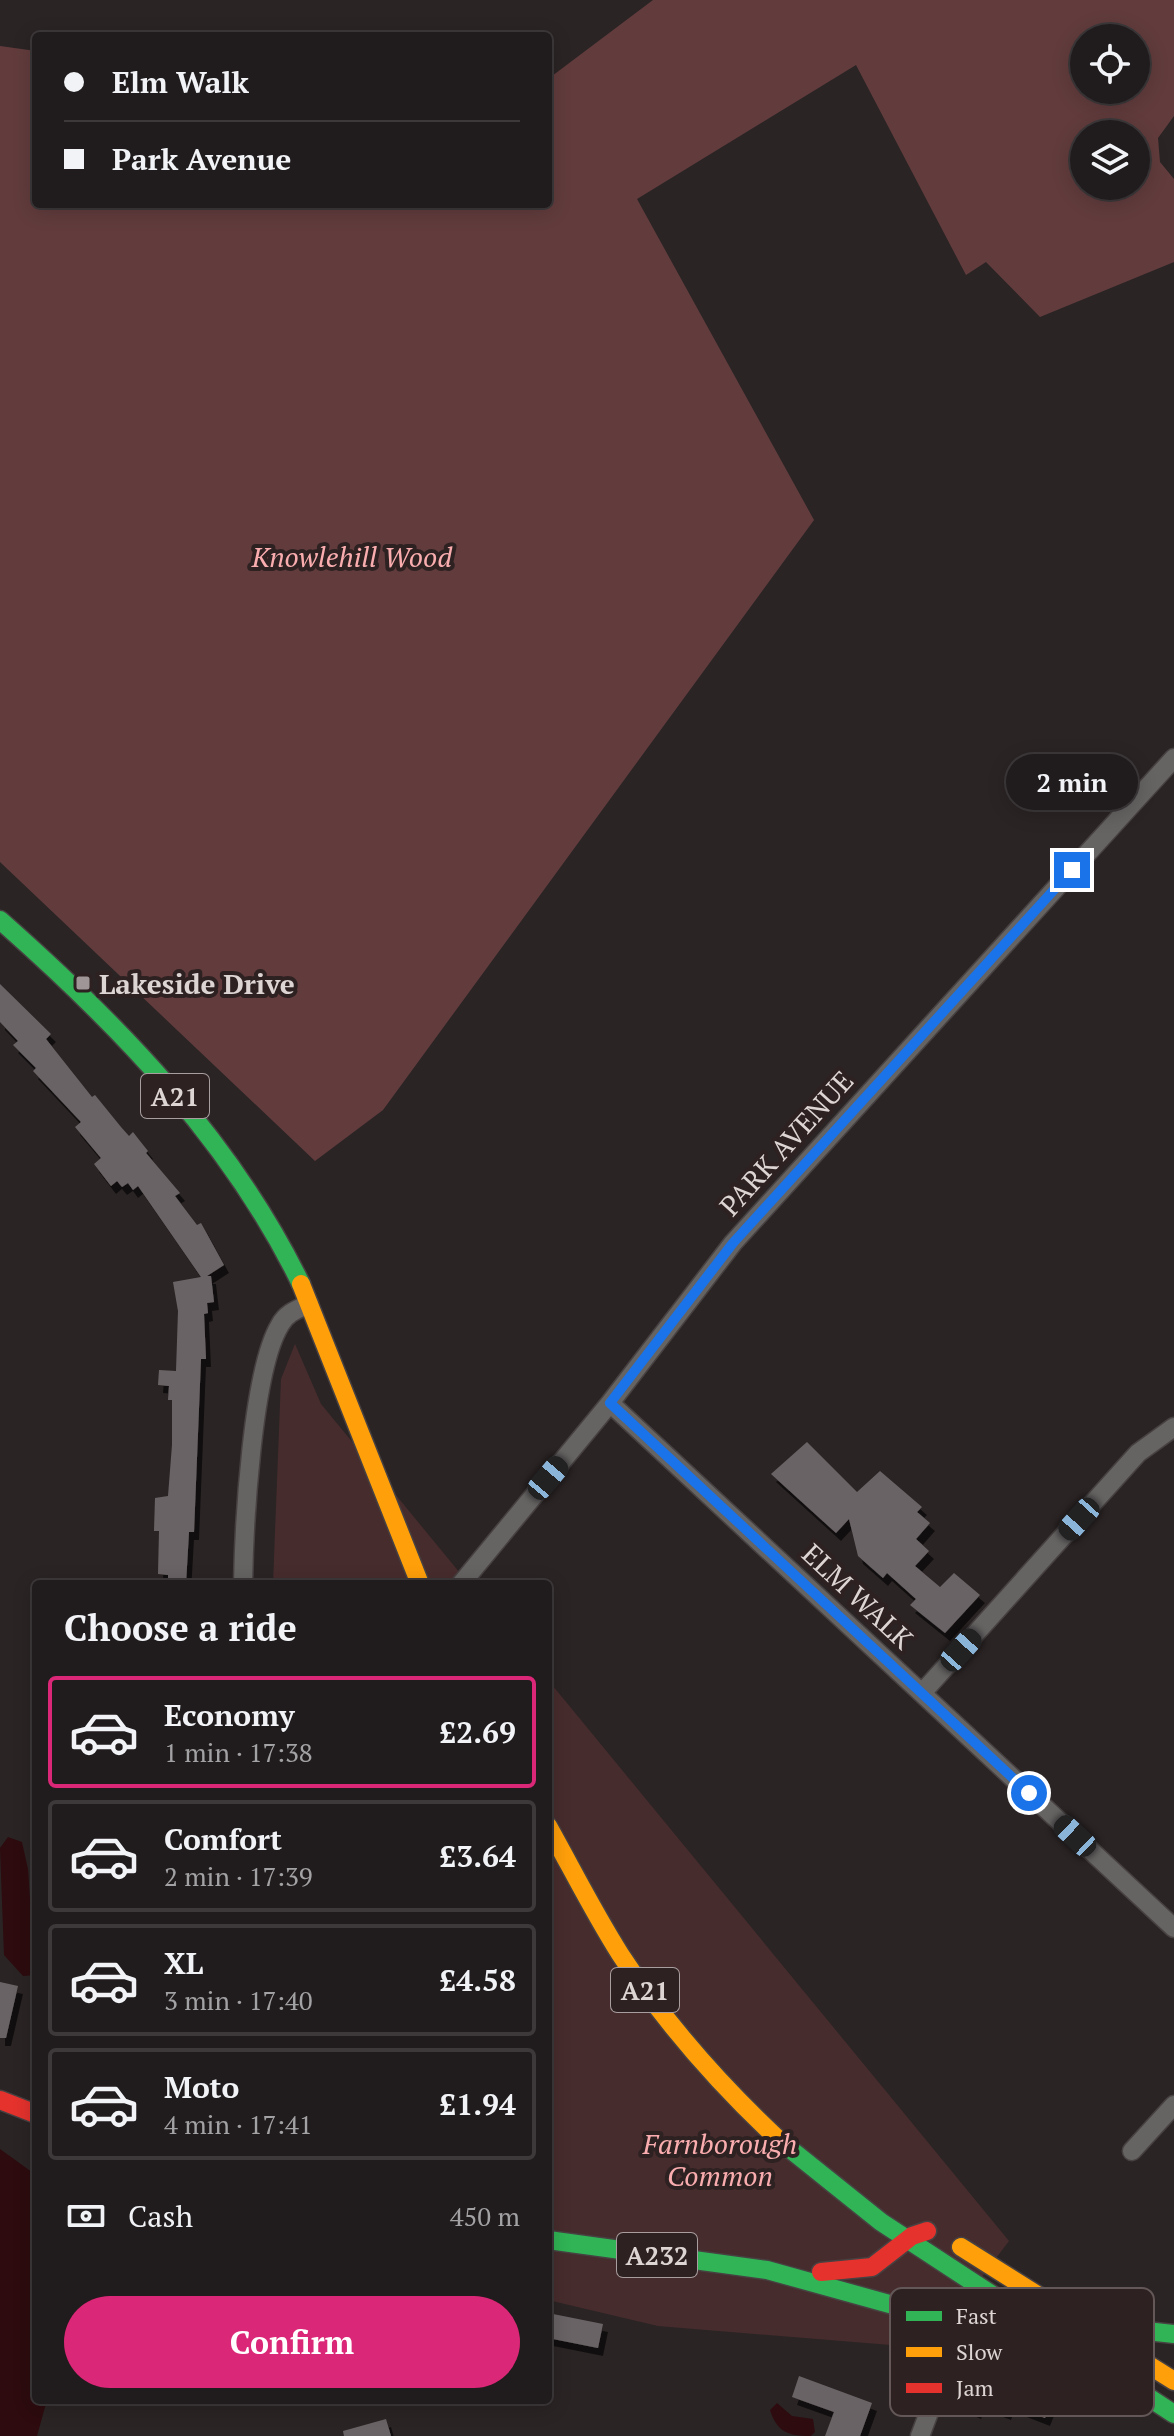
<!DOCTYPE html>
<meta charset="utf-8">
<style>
:root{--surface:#201b1c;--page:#282425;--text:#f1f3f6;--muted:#a2a1a3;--line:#3d393b;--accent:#db2777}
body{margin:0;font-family:"PT Serif",serif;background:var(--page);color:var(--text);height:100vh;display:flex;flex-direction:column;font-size:30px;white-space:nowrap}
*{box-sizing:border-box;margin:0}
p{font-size:26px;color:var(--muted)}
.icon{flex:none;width:44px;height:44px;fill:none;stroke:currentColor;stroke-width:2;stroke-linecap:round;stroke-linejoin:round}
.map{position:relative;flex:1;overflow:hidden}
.drawer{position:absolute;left:32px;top:1580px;width:520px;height:824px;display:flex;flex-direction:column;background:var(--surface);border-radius:8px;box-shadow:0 4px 20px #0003,0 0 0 2px var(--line)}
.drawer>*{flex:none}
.banner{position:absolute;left:32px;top:32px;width:520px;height:176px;border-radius:8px;box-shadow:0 4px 20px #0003,0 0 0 2px var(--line);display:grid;align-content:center;height:176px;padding:0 32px;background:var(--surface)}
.fabs{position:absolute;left:1070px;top:24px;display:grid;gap:16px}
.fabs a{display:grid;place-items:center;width:80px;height:80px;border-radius:50%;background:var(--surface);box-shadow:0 4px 20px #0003,0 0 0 2px var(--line);font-size:40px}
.end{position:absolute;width:36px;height:36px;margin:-18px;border:10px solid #1a73e8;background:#fff;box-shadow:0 0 0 4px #fff}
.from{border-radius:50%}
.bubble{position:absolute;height:56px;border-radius:28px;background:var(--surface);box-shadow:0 4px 20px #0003,0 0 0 2px var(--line);font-size:26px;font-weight:700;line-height:56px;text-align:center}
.car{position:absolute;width:24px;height:48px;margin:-24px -12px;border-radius:10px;box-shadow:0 0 6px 2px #0007;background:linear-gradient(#222 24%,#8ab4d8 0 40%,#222 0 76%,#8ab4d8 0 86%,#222 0)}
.banner b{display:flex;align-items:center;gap:28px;height:76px;font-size:30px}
.banner b+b{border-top:2px solid var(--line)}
.banner i{width:20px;height:20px;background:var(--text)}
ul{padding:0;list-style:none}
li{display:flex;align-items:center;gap:24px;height:112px;margin:0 16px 12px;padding:0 16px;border:4px solid var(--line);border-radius:8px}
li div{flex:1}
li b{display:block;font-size:30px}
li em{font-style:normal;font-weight:700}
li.on{border-color:var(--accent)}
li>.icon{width:72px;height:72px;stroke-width:1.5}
h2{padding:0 32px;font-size:36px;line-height:96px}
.pay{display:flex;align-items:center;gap:20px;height:88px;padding:0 32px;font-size:30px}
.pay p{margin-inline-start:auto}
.action{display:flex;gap:16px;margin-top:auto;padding:16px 32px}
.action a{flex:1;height:92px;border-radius:48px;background:var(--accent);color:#fff;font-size:32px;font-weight:700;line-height:92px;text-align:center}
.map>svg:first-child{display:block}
.green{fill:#472c2d}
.forest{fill:#623c3d;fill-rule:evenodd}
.water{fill:#2d0b0e}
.building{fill:#6b6465;filter:url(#shadow)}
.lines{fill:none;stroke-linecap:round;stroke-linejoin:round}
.street-casing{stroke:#474142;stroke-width:21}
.fast-casing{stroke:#474142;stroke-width:21}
.slow-casing{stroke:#474142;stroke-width:21}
.jam-casing{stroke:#474142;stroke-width:21}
.street{stroke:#666363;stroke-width:18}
.fast{stroke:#30b455;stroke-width:18}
.slow{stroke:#ff9f0a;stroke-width:18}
.jam{stroke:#e5322d;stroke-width:18}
.route{stroke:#1a73e8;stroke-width:10}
.poi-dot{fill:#9f9697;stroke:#2e2122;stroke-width:3}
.labels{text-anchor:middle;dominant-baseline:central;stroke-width:8;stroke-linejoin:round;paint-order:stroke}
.shield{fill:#2e2122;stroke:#a89e9f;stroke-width:2}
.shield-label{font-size:26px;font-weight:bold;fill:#ddd4d4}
.park-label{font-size:28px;font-style:italic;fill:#faadaf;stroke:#2e2122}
.poi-label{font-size:28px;font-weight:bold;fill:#ddd4d4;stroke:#2e2122;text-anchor:start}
.street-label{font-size:28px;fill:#ddd4d4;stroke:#2e2122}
.key{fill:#2e2122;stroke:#635757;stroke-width:2}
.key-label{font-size:22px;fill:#ddd4d4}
</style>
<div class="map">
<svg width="1174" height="2436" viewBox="0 0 1174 2436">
<defs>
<filter id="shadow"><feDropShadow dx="5" dy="8" stdDeviation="0" flood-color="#0009"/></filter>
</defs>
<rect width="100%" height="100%" fill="#2b2425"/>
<path class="green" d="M 295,1344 L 321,1404 L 469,1584 L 273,1584 L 281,1379 Z
M 548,1680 L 1009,2241 L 928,2348 L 658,2326 L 548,2300 Z"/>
<path class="forest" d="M 653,0 L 1174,0 L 1174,116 L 1158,138 L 1160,162 L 1174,179 L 1174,262 L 1040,317 L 986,262 L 966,275 L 856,65 L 637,199 L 814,520 L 383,1110 L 315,1161 L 0,862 L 0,46 L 36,51 L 36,204 L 548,204 L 548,79 ZM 1084,38 L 1136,38 L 1136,90 L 1084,90 ZM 1084,134 L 1136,134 L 1136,186 L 1084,186 Z"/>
<path class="water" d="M 8,1837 L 22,1842 L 28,1869 L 35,1975 L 23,1976 L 4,1955 L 0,1848 Z
M 0,2149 L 36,2175 L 36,2400 L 47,2400 L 37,2436 L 0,2436 Z
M 777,2403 L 792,2416 L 813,2419 L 815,2432 L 811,2436 C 788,2436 777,2432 770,2410 Z"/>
<path class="building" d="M 0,984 L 51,1034 L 46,1039 L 92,1097 L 95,1095 L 121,1127 L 129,1136 L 133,1132 L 140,1141 L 148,1151 L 146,1153 L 180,1193 L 175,1196 L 197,1225 L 201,1223 L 224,1265 L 207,1276 L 211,1276 L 214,1302 L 207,1303 L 208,1313 L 204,1314 L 206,1359 L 201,1359 L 194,1532 L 189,1532 L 186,1584 L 168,1584 L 168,1575 L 158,1574 L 159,1531 L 154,1531 L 155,1498 L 168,1496 L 172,1445 L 172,1400 L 168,1400 L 169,1386 L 158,1385 L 159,1370 L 176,1371 L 178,1311 L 173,1282 L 201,1277 L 138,1186 L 133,1190 L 128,1183 L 122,1187 L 117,1181 L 111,1186 L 94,1164 L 101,1158 L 75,1127 L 81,1122 L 33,1071 L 36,1068 L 13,1045 L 18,1041 L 0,1022 Z
M 807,1442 L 857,1492 L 880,1471 L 922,1507 L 917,1512 L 930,1523 L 916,1539 L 929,1551 L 915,1566 L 940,1587 L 954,1573 L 980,1595 L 945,1633 L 910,1605 L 916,1599 L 887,1573 L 883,1578 L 858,1556 L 849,1519 L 836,1533 L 771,1474 Z
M 0,1982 L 18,1986 L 6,2038 L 0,2038 Z
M 548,2313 L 603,2324 L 598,2348 L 548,2338 Z
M 989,2373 L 1031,2388 L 1033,2381 L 1056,2390 L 1045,2418 L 1009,2404 L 1006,2412 L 980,2402 L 976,2411 L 955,2402 L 966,2376 L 984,2383 Z
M 799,2376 L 872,2403 L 860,2436 L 825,2436 L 834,2412 L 792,2397 Z
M 386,2419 L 391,2436 L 344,2436 L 343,2431 Z"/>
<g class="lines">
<g class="street-casing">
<path id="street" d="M 610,1403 L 1174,1928
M 243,1584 C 244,1526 252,1371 280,1325 C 286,1313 298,1309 309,1304
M 461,1584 L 610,1403 L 733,1243 L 1174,758
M 922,1693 L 1138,1453 L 1174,1427
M 1132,2151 L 1174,2105
M 920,2436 L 963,2323"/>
</g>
<g class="fast-casing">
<path id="fast" d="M 0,920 C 119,1025 231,1140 301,1284
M 780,2141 L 881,2222 L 1174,2414
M 548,2240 L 767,2270 L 1062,2352
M 1083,2315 L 1128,2329 L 1174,2334"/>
</g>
<g class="slow-casing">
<path id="slow" d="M 301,1284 L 420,1584
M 548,1826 C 572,1869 594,1913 620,1954 C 665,2023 720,2085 780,2141
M 961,2247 L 1174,2381"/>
</g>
<g class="jam-casing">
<path id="jam" d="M 0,2100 L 36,2114
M 821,2272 L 872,2267 L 912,2236 L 927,2231"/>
</g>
<use href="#street" class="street"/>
<use href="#fast" class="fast"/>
<use href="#slow" class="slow"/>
<use href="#jam" class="jam"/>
</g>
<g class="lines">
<path class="route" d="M 1029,1793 L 610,1403 L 733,1243 L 1072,870"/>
</g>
<rect class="poi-dot" x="75" y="975" width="16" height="16" rx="4"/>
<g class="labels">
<g class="shield">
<rect x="141" y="1074" width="68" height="44" rx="6"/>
<rect x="611" y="1968" width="68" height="44" rx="6"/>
<rect x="617" y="2233" width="80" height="44" rx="6"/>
</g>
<g class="shield-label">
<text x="175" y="1096">A21</text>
<text x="645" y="1990">A21</text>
<text x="657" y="2255">A232</text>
</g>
<g class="park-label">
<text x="352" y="556">Knowlehill Wood</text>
<text x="720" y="2143">Farnborough<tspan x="720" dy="32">Common</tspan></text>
</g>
<g class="poi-label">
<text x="99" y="983">Lakeside Drive</text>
</g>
<g class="street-label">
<text transform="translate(786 1143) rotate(-48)">PARK AVENUE</text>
<text transform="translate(858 1596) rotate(43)">ELM WALK</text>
</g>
</g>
<rect x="890" y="2288" width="264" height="128" rx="12" class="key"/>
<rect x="906" y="2311" width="36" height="10" fill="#30b455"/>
<rect x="906" y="2347" width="36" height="10" fill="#ff9f0a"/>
<rect x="906" y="2383" width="36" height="10" fill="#e5322d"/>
<g class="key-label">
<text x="956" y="2324">Fast</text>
<text x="956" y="2360">Slow</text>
<text x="956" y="2396">Jam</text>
</g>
</svg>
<div class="fabs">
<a><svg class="icon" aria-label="locate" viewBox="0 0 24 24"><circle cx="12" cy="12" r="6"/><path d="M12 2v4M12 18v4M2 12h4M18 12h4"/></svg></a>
<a><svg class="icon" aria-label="layers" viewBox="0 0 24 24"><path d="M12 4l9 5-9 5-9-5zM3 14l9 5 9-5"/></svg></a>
</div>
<i class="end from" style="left:1029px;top:1793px"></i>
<i class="end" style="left:1072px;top:870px"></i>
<div class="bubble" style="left:1006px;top:754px;width:132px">2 min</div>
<i class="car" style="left:548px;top:1478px;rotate:40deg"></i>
<i class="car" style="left:1079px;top:1519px;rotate:222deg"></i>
<i class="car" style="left:961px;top:1650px;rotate:42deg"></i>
<i class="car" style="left:1075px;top:1836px;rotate:313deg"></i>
<div class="banner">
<b><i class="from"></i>Elm Walk</b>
<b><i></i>Park Avenue</b>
</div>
<section class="drawer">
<h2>Choose a ride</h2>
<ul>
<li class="on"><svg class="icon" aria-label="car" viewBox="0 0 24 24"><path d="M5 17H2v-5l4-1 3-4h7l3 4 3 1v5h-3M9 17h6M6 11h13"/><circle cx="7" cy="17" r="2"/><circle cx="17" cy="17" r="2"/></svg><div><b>Economy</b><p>1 min · 17:38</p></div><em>£2.69</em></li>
<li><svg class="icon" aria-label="car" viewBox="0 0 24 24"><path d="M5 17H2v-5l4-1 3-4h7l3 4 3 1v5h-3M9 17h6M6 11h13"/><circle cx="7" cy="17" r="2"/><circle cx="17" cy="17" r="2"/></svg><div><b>Comfort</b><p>2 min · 17:39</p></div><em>£3.64</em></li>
<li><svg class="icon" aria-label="car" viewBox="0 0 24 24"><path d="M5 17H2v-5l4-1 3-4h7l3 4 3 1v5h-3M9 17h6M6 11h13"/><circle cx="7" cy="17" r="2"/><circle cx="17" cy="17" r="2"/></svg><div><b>XL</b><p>3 min · 17:40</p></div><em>£4.58</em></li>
<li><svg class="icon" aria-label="car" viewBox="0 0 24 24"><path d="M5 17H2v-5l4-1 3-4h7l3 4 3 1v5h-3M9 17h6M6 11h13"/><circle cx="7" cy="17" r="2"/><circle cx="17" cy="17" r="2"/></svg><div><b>Moto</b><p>4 min · 17:41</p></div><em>£1.94</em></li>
</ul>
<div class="pay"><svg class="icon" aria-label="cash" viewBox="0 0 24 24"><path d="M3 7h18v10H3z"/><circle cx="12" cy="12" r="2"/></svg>Cash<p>450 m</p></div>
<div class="action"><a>Confirm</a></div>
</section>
</div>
